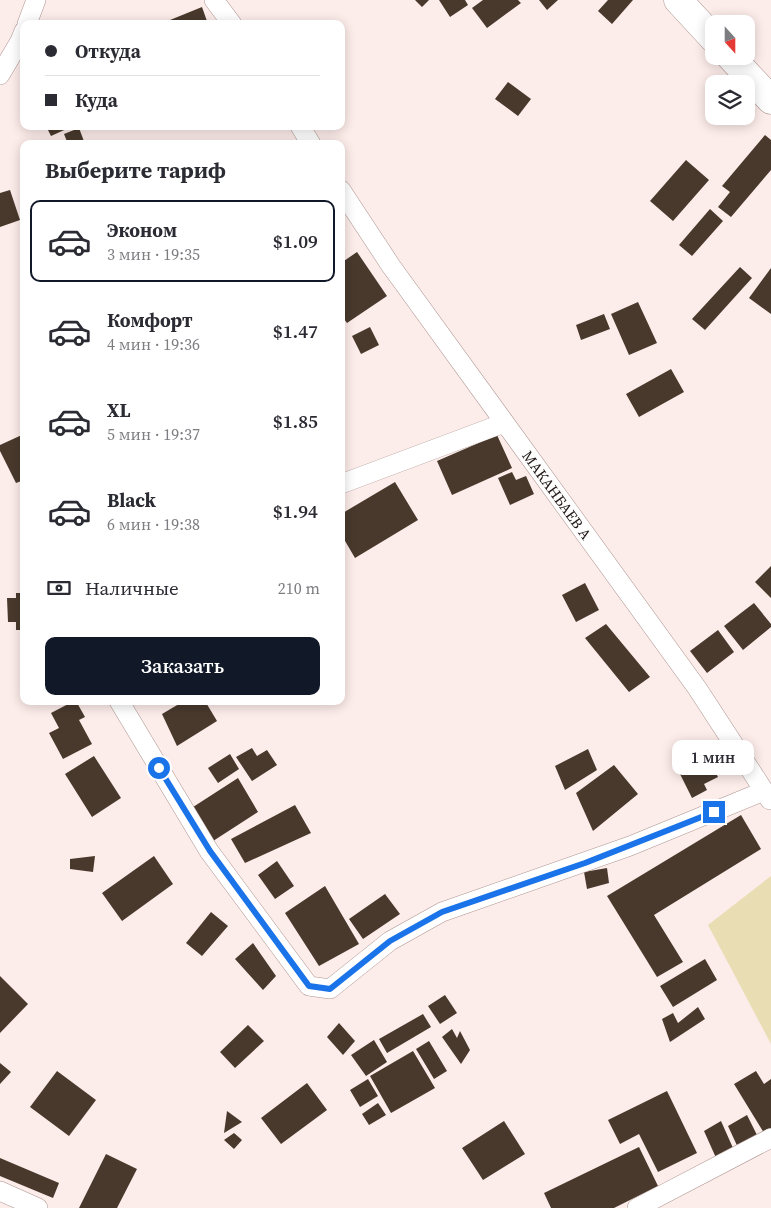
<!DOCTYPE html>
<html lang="ru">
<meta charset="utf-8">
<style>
:root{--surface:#fff;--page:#f2f2f3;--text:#2b2b33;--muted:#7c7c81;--line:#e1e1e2;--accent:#111827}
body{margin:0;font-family:"Source Serif 4",serif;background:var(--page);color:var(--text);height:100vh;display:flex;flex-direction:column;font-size:19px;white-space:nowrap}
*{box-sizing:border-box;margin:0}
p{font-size:16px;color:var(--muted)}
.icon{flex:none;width:28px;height:28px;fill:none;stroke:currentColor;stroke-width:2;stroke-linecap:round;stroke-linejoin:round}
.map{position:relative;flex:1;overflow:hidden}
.details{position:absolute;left:20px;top:140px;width:325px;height:565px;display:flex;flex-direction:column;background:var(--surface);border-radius:10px;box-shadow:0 2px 12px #0003}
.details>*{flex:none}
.guide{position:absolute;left:20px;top:20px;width:325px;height:110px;border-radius:10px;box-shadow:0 2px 12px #0003;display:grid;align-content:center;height:110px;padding:0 25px;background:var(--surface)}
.needle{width:32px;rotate:159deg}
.fabs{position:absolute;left:705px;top:15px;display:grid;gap:10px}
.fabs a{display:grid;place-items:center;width:50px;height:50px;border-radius:10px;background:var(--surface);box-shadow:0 2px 12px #0003;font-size:25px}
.end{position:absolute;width:22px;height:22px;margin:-11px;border:6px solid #1a73e8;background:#fff;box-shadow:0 0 0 2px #fff}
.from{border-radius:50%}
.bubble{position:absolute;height:35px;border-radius:10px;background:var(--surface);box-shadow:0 2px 12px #0003;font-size:16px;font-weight:600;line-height:35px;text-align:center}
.guide b{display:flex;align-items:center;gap:18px;height:48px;font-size:19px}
.guide b+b{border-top:1px solid var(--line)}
.guide i{width:12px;height:12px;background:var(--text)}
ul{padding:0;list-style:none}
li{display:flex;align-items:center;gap:15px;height:82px;margin:0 10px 8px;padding:0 15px;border:2px solid transparent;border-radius:10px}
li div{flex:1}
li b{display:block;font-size:19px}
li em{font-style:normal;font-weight:600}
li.selected{border-color:var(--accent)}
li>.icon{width:45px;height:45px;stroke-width:1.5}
h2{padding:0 25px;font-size:22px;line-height:60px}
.pay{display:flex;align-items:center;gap:12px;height:55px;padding:0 25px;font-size:19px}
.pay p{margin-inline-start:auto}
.action{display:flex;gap:10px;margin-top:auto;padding:10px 25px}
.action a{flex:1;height:58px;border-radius:10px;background:var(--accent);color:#fff;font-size:20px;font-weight:600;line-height:58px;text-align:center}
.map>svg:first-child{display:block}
.green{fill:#e9ddb3}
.building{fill:#48392c}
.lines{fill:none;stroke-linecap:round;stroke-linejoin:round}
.minor-casing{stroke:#ad9591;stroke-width:20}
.trunk-casing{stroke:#ad9591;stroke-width:29}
.minor{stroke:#fff;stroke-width:19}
.trunk{stroke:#fff;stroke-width:28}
.route{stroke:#1a73e8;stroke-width:6}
.labels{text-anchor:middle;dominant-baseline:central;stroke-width:5;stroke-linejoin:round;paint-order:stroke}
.street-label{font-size:15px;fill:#211817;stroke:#fdfdfd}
</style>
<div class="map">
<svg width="771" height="1208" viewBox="0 0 771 1208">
<rect width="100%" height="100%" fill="#fcecea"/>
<path class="green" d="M 771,876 L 771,1044 L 708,925 Z"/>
<path class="building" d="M 415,0 L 429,0 L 422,7 Z
M 439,0 L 465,0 L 468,5 L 450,17 Z
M 483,0 L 518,0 L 521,3 L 487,28 L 472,8 Z
M 539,0 L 558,0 L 547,10 Z
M 608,0 L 633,0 L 612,24 L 598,11 Z
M 202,7 L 208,24 L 172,24 L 170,20 Z
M 508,82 L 531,99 L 518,116 L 495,99 Z
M 46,126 L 73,126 L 51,136 Z
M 79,128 L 85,144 L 68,144 L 64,134 Z
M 765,135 L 771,140 L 771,170 L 731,217 L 718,207 L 730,192 L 722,186 Z
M 686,160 L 709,180 L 673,221 L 650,201 Z
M 10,190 L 20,220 L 0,227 L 0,193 Z
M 710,209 L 723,221 L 692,256 L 679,245 Z
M 357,252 L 387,296 L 347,323 L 341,315 L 341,263 Z
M 740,267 L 752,278 L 705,330 L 692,319 Z
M 771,268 L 771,314 L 749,298 Z
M 638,302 L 657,343 L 629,355 L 611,314 Z
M 604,314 L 610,329 L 581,340 L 576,325 Z
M 370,327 L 379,345 L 361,354 L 352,336 Z
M 671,369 L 684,392 L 639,417 L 626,394 Z
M 24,434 L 24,480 L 16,483 L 0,451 L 0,445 Z
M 497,435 L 512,468 L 452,495 L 437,461 Z
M 512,472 L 516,480 L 526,476 L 534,494 L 510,505 L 498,478 Z
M 395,482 L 418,520 L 355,558 L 341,534 L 341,514 Z
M 771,566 L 771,598 L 755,582 Z
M 585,583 L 599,610 L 576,622 L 562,595 Z
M 16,593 L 24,593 L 24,630 L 16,630 L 16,622 L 8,622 L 7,598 L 16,598 Z
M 754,603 L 771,624 L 771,627 L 743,650 L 724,626 Z
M 606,624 L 650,677 L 629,692 L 585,638 Z
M 718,630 L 734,652 L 707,673 L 690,651 Z
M 74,701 L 76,701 L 85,717 L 79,720 L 92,744 L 63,759 L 49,733 L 59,728 L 51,713 Z
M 184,701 L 205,701 L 217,721 L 177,746 L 162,714 Z
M 702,745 L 718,777 L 704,784 L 707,790 L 692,798 L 673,760 Z
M 252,748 L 257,756 L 267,750 L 277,765 L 252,781 L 236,757 Z
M 588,749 L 597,770 L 565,790 L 555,766 Z
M 230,754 L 239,769 L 218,783 L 208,768 Z
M 94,756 L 121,798 L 92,817 L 65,774 Z
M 614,765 L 638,794 L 593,831 L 576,793 Z
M 238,778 L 258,812 L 210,843 L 190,809 Z
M 295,805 L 311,833 L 245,863 L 231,839 Z
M 741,815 L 761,849 L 654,915 L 683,962 L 657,977 L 607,896 Z
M 95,856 L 93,872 L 70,869 L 70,859 Z
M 154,856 L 173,884 L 122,921 L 102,893 Z
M 277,861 L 294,886 L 275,899 L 258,875 Z
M 607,868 L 609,883 L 587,889 L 584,872 Z
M 325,886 L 359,944 L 319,966 L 285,913 Z
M 385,894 L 400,914 L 363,939 L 349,919 Z
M 211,912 L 228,926 L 202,956 L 186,943 Z
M 253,943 L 276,976 L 263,990 L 235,959 Z
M 705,959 L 717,980 L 673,1007 L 660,986 Z
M 0,976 L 28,1004 L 0,1033 Z
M 445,995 L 457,1013 L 440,1024 L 428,1006 Z
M 698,1007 L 705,1019 L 670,1042 L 662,1019 L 673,1013 L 678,1023 Z
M 423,1014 L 431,1027 L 387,1053 L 379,1039 Z
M 339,1023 L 355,1041 L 343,1055 L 327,1037 Z
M 248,1025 L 264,1041 L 235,1068 L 220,1052 Z
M 452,1029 L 457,1038 L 460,1031 L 470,1050 L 461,1064 L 442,1037 Z
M 374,1040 L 387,1062 L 366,1076 L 351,1055 Z
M 429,1041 L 447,1071 L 434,1079 L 416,1049 Z
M 413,1051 L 435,1088 L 391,1113 L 370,1076 Z
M 0,1063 L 11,1072 L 0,1084 Z
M 57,1071 L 96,1100 L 69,1136 L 30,1107 Z
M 756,1071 L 764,1084 L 771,1079 L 771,1128 L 764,1133 L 734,1084 Z
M 368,1079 L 378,1096 L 360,1107 L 350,1090 Z
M 307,1083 L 327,1110 L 281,1144 L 261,1118 Z
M 667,1091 L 697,1153 L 658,1172 L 639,1134 L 620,1144 L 608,1120 Z
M 378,1103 L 386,1115 L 369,1125 L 362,1114 Z
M 227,1111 L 242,1122 L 224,1133 Z
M 747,1115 L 759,1139 L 740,1152 L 728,1126 Z
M 504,1121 L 525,1154 L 483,1180 L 462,1148 Z
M 721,1121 L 733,1148 L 717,1160 L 704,1131 Z
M 234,1133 L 242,1140 L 234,1149 L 224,1140 Z
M 639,1147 L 658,1186 L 614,1208 L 551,1208 L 544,1193 Z
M 106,1154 L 137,1169 L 117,1208 L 79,1208 Z
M 0,1158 L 59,1183 L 53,1198 L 0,1176 Z"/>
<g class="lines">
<g class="minor-casing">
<path id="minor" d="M 214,0 L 232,24
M 27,24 L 36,0
M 0,75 L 20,41 L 24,31
M 300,126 L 311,144
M 341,190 L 391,266 L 697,688 L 770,800
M 341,484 L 504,423
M 119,701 L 209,851 L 309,986 L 330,989 L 390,941 L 442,912 L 630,846 L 764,791
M 0,1191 L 38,1208
M 637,1208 L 771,1138"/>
</g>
<g class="trunk-casing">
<path id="trunk" d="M 678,0 L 714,39
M 730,56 L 771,100"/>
</g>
<use href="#minor" class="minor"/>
<use href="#trunk" class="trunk"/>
</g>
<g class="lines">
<path class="route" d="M 159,768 L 210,851 L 309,986 L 330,989 L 390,941 L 442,912 L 585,863 L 714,812"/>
</g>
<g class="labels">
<g class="street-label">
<text transform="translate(557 495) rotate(54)">МАКАНБАЕВ А</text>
</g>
</g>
</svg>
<div class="fabs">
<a><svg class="needle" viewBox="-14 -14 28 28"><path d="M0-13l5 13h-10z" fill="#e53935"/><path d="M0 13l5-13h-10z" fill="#7c7c81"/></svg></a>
<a><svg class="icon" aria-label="layers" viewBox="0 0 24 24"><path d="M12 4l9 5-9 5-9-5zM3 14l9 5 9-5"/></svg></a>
</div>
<i class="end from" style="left:159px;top:768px"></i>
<i class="end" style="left:714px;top:812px"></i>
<div class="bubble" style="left:672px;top:740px;width:82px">1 мин</div>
<div class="guide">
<b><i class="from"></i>Откуда</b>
<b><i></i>Куда</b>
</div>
<section class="details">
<h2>Выберите тариф</h2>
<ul>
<li class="selected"><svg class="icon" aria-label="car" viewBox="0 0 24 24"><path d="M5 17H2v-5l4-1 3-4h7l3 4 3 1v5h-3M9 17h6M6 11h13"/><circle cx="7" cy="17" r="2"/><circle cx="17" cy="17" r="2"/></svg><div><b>Эконом</b><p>3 мин · 19:35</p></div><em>$1.09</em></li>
<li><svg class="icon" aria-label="car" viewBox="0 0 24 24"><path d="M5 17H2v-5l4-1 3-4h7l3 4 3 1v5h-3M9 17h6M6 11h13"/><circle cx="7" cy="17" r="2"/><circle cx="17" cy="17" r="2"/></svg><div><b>Комфорт</b><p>4 мин · 19:36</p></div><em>$1.47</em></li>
<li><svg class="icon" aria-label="car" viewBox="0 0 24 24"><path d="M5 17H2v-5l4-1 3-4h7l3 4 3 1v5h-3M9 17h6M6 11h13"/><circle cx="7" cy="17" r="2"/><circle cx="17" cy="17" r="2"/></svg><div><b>XL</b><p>5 мин · 19:37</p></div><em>$1.85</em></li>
<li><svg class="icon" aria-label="car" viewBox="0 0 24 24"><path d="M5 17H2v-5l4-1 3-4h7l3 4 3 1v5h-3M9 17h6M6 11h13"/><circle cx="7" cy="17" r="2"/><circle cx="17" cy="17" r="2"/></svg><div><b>Black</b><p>6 мин · 19:38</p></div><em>$1.94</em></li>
</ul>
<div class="pay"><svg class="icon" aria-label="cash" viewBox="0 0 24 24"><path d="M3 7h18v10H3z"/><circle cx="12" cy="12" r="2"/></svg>Наличные<p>210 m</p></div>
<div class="action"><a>Заказать</a></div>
</section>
</div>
